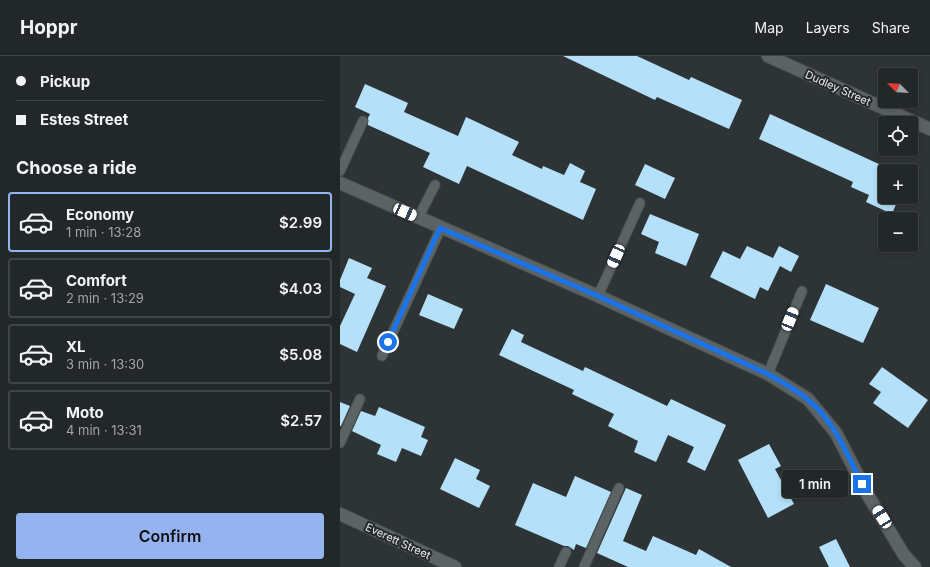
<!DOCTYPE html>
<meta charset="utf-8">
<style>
:root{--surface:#222728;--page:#2e3334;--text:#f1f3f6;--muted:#a2a5a8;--line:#3f4445;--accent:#95b2f1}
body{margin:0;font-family:Inter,sans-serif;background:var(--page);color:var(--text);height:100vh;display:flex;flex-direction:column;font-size:15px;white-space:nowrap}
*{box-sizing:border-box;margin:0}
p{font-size:13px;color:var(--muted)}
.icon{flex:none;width:22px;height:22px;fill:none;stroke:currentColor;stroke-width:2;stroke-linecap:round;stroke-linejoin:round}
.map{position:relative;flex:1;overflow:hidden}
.sheet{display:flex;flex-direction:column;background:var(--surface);width:340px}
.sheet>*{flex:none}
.guide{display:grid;align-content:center;height:88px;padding:0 16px;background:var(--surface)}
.needle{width:26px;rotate:294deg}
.controls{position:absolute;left:538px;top:12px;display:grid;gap:8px}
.controls a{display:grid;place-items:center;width:40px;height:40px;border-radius:4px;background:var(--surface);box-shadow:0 2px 6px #0003,0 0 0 1px var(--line);font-size:20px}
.end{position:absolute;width:18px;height:18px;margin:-9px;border:5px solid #1a73e8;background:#fff;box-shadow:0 0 0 2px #fff}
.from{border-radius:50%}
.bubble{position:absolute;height:28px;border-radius:4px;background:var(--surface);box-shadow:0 2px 6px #0003,0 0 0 1px var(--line);font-size:13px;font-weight:600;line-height:28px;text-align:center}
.car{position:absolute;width:12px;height:24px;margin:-12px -6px;border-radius:5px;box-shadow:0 0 3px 1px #0007;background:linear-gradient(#fff 24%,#345 0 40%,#fff 0 76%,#345 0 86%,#fff 0)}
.guide b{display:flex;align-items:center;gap:14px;height:38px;font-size:15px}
.guide b+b{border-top:1px solid var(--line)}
.guide i{width:10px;height:10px;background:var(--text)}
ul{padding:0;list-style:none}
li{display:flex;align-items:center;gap:12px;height:60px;margin:0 8px 6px;padding:0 8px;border:2px solid var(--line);border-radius:4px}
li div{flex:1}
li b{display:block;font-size:15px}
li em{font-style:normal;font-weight:600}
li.selected{border-color:var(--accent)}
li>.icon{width:36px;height:36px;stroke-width:1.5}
h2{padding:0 16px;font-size:18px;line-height:48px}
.button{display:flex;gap:8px;margin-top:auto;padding:8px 16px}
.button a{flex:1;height:46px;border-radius:4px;background:var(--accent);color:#111;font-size:16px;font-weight:600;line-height:46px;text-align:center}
header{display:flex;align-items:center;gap:24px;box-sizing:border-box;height:56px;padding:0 20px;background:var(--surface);border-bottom:1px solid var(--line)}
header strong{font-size:19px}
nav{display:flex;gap:22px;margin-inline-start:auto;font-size:14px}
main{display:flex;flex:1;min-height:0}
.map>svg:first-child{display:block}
.building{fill:#b4e1f9}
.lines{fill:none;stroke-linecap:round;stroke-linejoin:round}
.service-casing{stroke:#4c5152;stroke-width:11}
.minor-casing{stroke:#4c5152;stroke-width:14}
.service{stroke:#5c6364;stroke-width:9}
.minor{stroke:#5c6364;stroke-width:12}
.route{stroke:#1a73e8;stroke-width:5}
.labels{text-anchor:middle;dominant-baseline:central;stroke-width:4;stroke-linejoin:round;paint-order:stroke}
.street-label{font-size:11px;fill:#e5e9e9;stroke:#242a2c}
</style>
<header>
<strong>Hoppr</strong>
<nav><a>Map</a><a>Layers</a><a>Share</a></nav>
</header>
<main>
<section class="sheet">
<div class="guide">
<b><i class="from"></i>Pickup</b>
<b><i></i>Estes Street</b>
</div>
<h2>Choose a ride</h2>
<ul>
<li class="selected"><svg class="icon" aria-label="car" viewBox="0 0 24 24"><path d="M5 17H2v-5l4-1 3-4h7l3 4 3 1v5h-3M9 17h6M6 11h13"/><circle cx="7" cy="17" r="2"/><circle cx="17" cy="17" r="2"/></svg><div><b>Economy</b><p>1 min · 13:28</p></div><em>$2.99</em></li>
<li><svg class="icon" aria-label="car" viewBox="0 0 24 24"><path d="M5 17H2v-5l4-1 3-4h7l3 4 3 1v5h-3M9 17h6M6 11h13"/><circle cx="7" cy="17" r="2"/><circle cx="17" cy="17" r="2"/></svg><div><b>Comfort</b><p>2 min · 13:29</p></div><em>$4.03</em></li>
<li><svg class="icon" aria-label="car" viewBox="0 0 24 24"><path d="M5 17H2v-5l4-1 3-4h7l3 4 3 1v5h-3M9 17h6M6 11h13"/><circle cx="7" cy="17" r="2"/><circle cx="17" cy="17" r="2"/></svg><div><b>XL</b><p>3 min · 13:30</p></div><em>$5.08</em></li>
<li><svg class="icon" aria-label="car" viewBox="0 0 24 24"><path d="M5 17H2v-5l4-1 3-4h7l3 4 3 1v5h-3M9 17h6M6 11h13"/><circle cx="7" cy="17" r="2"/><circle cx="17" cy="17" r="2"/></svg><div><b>Moto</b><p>4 min · 13:31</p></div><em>$2.57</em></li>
</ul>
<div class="button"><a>Confirm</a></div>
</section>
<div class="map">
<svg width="590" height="511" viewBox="0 0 590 511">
<rect width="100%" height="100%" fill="#2e3436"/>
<path class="building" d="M 223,0 L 297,0 L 349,24 L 351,21 L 402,44 L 389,73 L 317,41 L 315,44 Z
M 25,28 L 68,47 L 64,56 L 118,80 L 126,61 L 179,86 L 172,99 L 202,113 L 203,110 L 224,119 L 230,107 L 245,115 L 240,126 L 256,133 L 243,164 L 127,110 L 119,128 L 83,111 L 90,97 L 28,69 L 28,62 L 30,58 L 15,51 Z
M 430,58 L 554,115 L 545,115 L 545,141 L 559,141 L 552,158 L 526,146 L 529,139 L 511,131 L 513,126 L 419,83 Z
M 305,108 L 335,122 L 325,143 L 295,129 Z
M 310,158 L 359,178 L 346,210 L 315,197 L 319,186 L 301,178 Z
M 407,190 L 433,202 L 439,190 L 459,200 L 451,216 L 440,210 L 428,235 L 420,231 L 415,243 L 370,221 L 383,195 L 400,203 Z
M 9,202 L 32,212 L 27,222 L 46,230 L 17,296 L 0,288 L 0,270 L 15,238 L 0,231 L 0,224 Z
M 486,228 L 539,252 L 523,287 L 470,264 Z
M 88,238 L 123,253 L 114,273 L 79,259 Z
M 172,273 L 184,279 L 181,286 L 243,315 L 245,311 L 327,350 L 331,343 L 386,369 L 365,415 L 347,406 L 354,391 L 328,379 L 316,406 L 294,396 L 298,385 L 268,370 L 274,358 L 232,338 L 234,334 L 159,299 Z
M 542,311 L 588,344 L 568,372 L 533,347 L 541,336 L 529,328 Z
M 0,346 L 10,350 L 1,370 L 0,370 Z
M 39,351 L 85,371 L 81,381 L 88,384 L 81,400 L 62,392 L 56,406 L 37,398 L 41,389 L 12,375 L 21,355 L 35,360 Z
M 429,388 L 441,410 L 435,413 L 454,448 L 428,462 L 398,404 Z
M 115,402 L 140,414 L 136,423 L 150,430 L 139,452 L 100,433 Z
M 235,420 L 271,436 L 246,492 L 236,488 L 234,494 L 228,490 L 224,490 L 175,469 L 193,427 L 226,441 Z
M 286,432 L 302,439 L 283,485 L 306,495 L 313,480 L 356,499 L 359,493 L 391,511 L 288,511 L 257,497 Z
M 496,483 L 510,511 L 489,511 L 479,491 Z"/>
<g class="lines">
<g class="service-casing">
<path id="service" d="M 0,115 L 23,65
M 78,162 L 95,129
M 258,240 L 300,147
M 42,300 L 101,172
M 428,318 L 462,235
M 0,387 L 20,343
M 219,511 L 226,496
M 244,511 L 279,432"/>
</g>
<g class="minor-casing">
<path id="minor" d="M 428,0 L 590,73
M 0,127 L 258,240 L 428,318 L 468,343 L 496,377 L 529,441 L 564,499 L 575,511
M 0,458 L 115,511"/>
</g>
<use href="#service" class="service"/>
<use href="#minor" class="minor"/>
</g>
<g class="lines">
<path class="route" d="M 48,286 L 100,172 L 258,240 L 428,318 C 441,326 455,333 467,343 C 494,364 507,398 522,428"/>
</g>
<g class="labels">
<g class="street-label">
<text transform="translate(498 32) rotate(24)">Dudley Street</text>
<text transform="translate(58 485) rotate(25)">Everett Street</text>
</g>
</g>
</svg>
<div class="controls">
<a><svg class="needle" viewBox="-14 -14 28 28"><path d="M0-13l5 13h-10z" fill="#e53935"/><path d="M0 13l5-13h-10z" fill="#a2a5a8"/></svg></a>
<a><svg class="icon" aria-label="locate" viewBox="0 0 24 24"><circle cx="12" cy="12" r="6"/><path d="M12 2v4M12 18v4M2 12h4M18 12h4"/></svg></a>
<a>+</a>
<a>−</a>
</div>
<i class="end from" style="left:48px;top:286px"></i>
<i class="end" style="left:522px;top:428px"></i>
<div class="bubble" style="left:442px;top:414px;width:66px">1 min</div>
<i class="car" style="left:65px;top:156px;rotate:114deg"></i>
<i class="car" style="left:276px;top:200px;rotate:204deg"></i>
<i class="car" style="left:450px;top:263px;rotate:22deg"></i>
<i class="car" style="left:542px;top:461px;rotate:328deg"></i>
</div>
</main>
